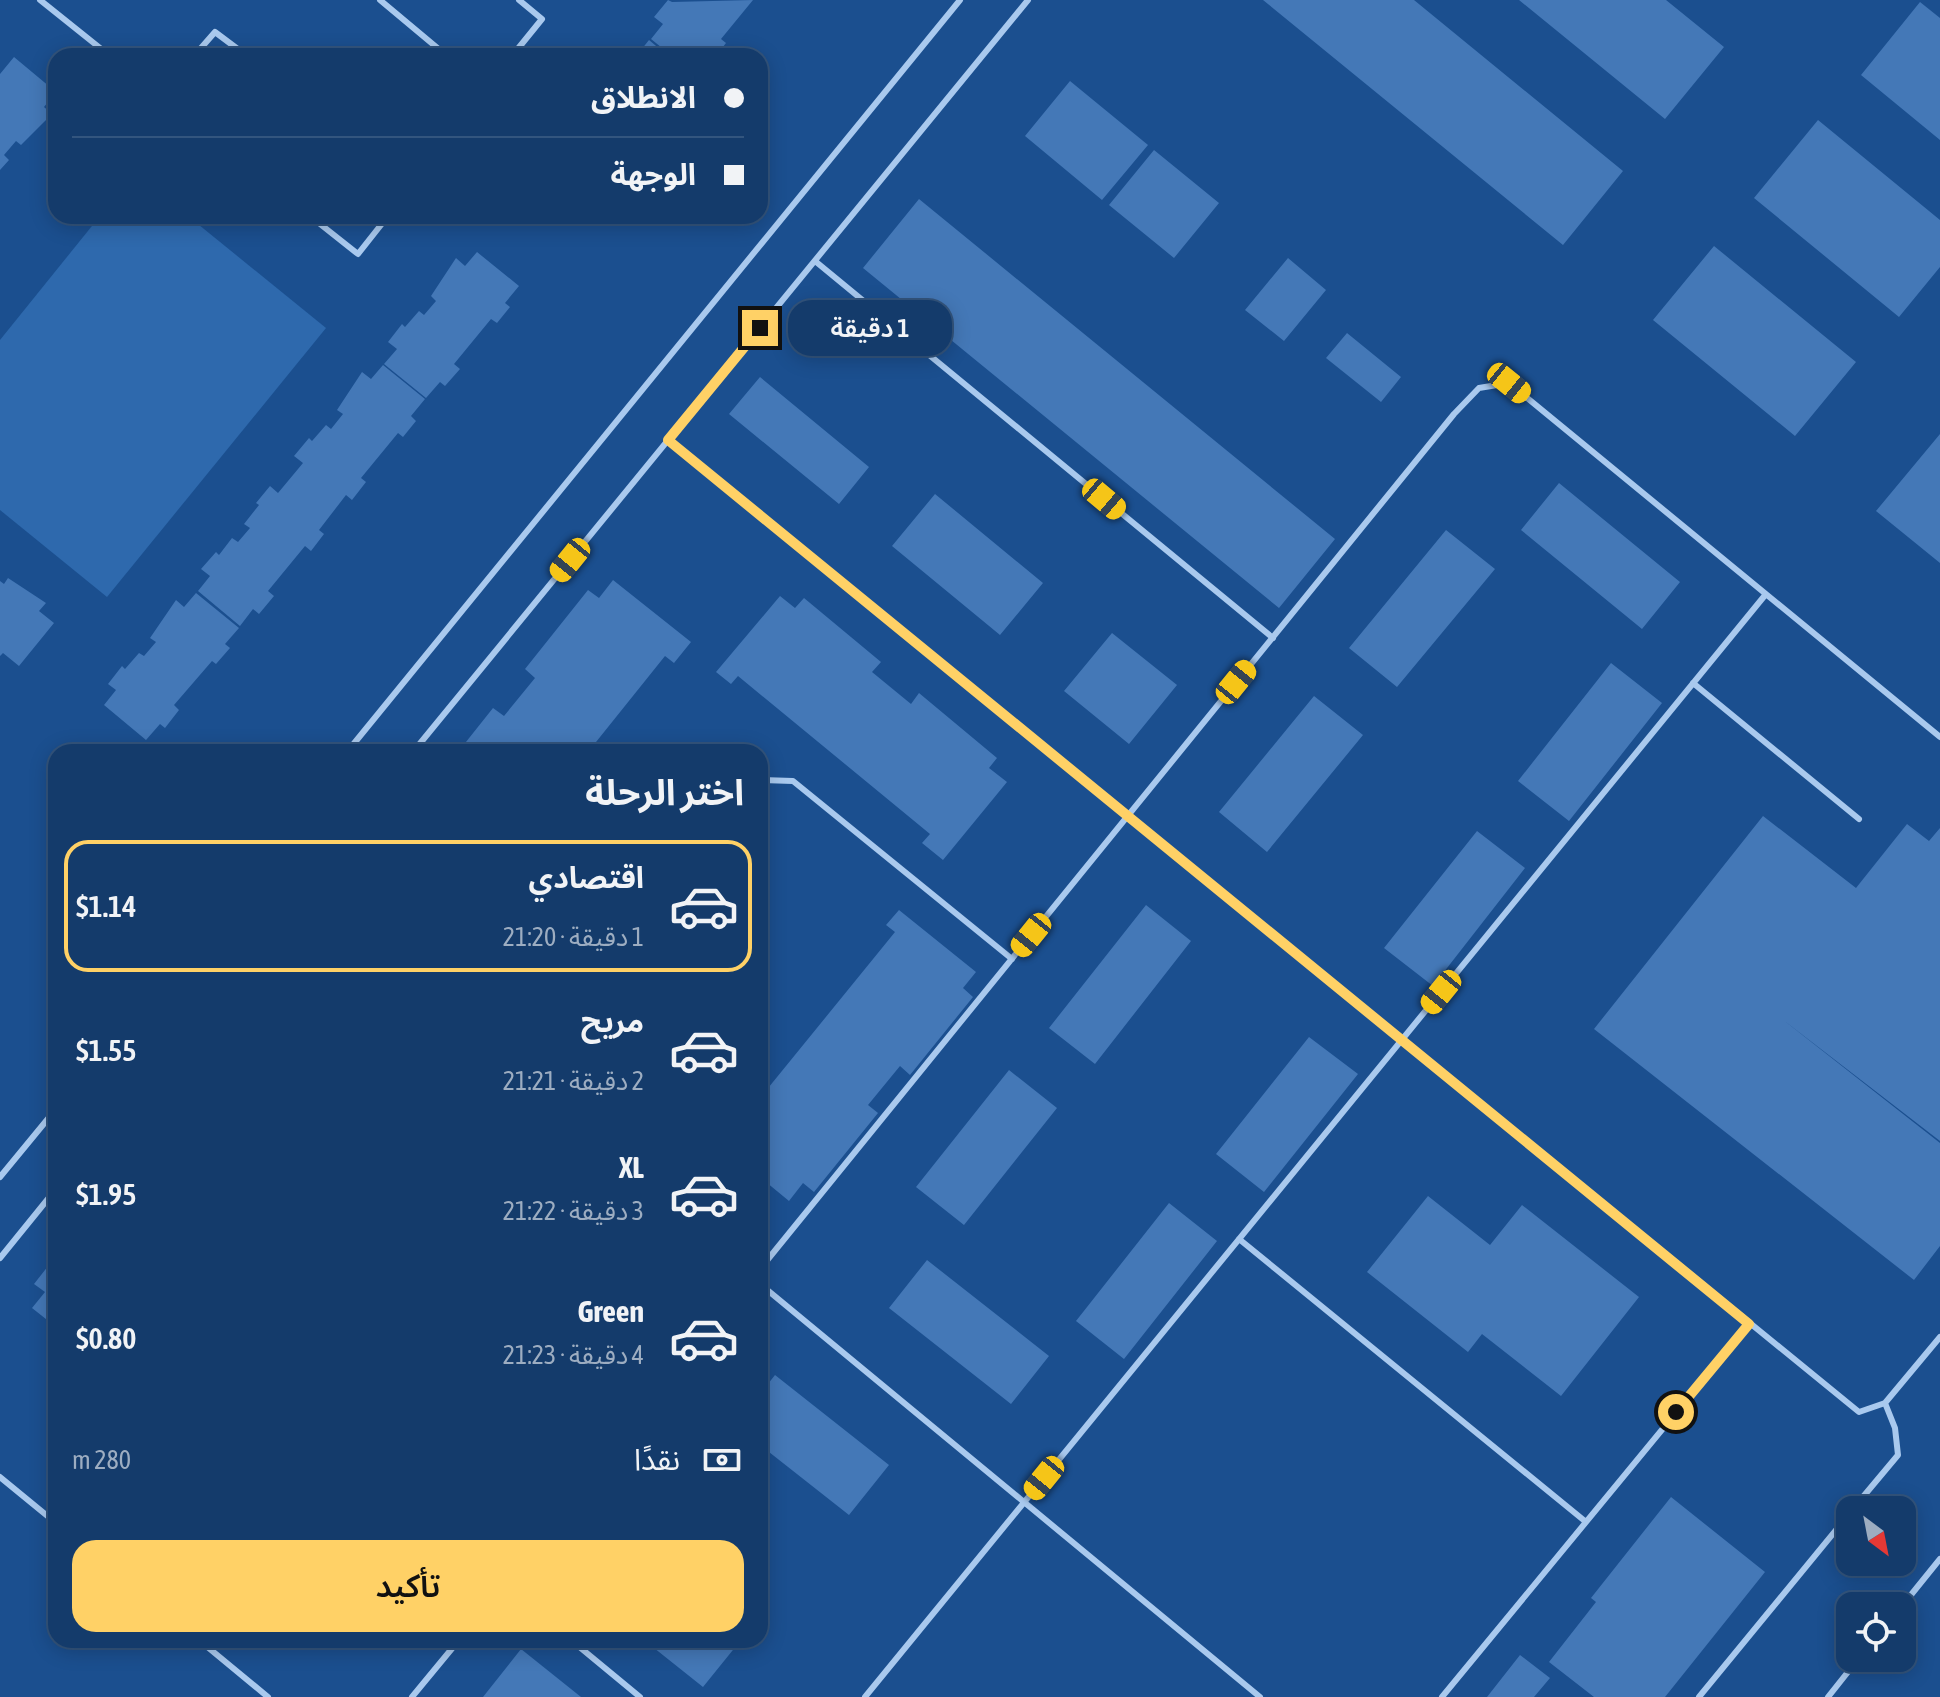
<!DOCTYPE html>
<html lang="ar">
<meta charset="utf-8">
<style>
:root{--surface:#143b6b;--page:#214673;--text:#f1f3f6;--muted:#9dadc1;--line:#33557e;--accent:#ffd166}
body{margin:0;font-family:"Asap Condensed","Noto Sans Arabic",sans-serif;background:var(--page);color:var(--text);direction:rtl;height:100vh;display:flex;flex-direction:column;font-size:30px;white-space:nowrap}
*{box-sizing:border-box;margin:0}
p{font-size:26px;color:var(--muted)}
.icon{flex:none;width:44px;height:44px;fill:none;stroke:currentColor;stroke-width:2;stroke-linecap:round;stroke-linejoin:round}
.map{position:relative;flex:1;overflow:hidden;direction:ltr}
.drawer{position:absolute;left:48px;top:744px;width:720px;height:904px;display:flex;flex-direction:column;background:var(--surface);border-radius:24px;box-shadow:0 4px 20px #0003,0 0 0 2px var(--line);direction:rtl}
.drawer>*{flex:none}
.top-card{position:absolute;left:48px;top:48px;width:720px;height:176px;border-radius:24px;box-shadow:0 4px 20px #0003,0 0 0 2px var(--line);direction:rtl;display:grid;align-content:center;height:176px;padding:0 24px;background:var(--surface)}
.needle{width:52px;rotate:148deg}
.tools{position:absolute;left:1836px;top:1496px;display:grid;gap:16px}
.tools a{display:grid;place-items:center;width:80px;height:80px;border-radius:16px;background:var(--surface);box-shadow:0 4px 20px #0003,0 0 0 2px var(--line);font-size:40px}
.end{position:absolute;width:36px;height:36px;margin:-18px;border:10px solid #ffd166;background:#111;box-shadow:0 0 0 4px #111}
.from{border-radius:50%}
.bubble{position:absolute;height:56px;border-radius:24px;background:var(--surface);box-shadow:0 4px 20px #0003,0 0 0 2px var(--line);font-size:26px;font-weight:600;line-height:56px;text-align:center;direction:rtl}
.car{position:absolute;width:24px;height:48px;margin:-24px -12px;border-radius:10px;box-shadow:0 0 6px 2px #0007;background:linear-gradient(#f5c518 24%,#345 0 40%,#f5c518 0 76%,#345 0 86%,#f5c518 0)}
.top-card b{display:flex;align-items:center;gap:28px;height:76px;font-size:30px}
.top-card b+b{border-top:2px solid var(--line)}
.top-card i{width:20px;height:20px;background:var(--text)}
ul{padding:0;list-style:none}
li{display:flex;align-items:center;gap:24px;height:132px;margin:0 16px 12px;padding:0 8px;border:4px solid transparent;border-radius:24px}
li div{flex:1}
li b{display:block;font-size:30px}
li em{font-style:normal;font-weight:600}
li.active{border-color:var(--accent)}
li>.icon{width:72px;height:72px;stroke-width:1.5}
h2{padding:0 24px;font-size:36px;line-height:96px}
.pay{display:flex;align-items:center;gap:20px;height:88px;padding:0 24px;font-size:30px}
.pay p{margin-inline-start:auto}
.action{display:flex;gap:16px;margin-top:auto;padding:16px 24px}
.action a{flex:1;height:92px;border-radius:24px;background:var(--accent);color:#111;font-size:32px;font-weight:600;line-height:92px;text-align:center}
.map>svg:first-child{display:block}
.green{fill:#2e69ad}
.building{fill:#4478b7}
.lines{fill:none;stroke-linecap:round;stroke-linejoin:round}
.lane{stroke:#a9c9ee;stroke-width:6}
.route{stroke:#ffd166;stroke-width:10}
</style>
<div class="map">
<svg width="1940" height="1697" viewBox="0 0 1940 1697">
<rect width="100%" height="100%" fill="#1b4f8f"/>
<path class="green" d="M 100,216 L 188,216 L 326,328 L 107,597 L 0,510 L 0,340 Z"/>
<path class="building" d="M 668,0 L 672,2 L 753,0 L 721,39 L 726,43 L 716,56 L 672,56 L 651,39 L 663,24 L 654,17 Z
M 1263,0 L 1414,0 L 1623,171 L 1563,245 Z
M 1519,0 L 1666,0 L 1724,47 L 1665,119 Z
M 1920,2 L 1940,18 L 1940,140 L 1861,75 Z
M 649,40 L 668,56 L 622,56 L 629,48 L 637,55 Z
M 14,57 L 56,92 L 44,107 L 52,114 L 21,145 L 16,141 L 4,155 L 9,160 L 0,170 L 0,74 Z
M 1070,81 L 1148,145 L 1102,200 L 1025,136 Z
M 1818,120 L 1940,220 L 1940,267 L 1899,317 L 1754,198 Z
M 1154,150 L 1219,203 L 1174,258 L 1109,205 Z
M 919,199 L 1335,539 L 1279,608 L 863,268 Z
M 1714,246 L 1856,362 L 1795,436 L 1653,320 Z
M 477,252 L 519,286 L 505,303 L 510,307 L 497,323 L 491,319 L 454,364 L 460,369 L 445,386 L 440,382 L 426,398 L 384,364 L 397,349 L 388,342 L 402,324 L 405,327 L 419,311 L 424,315 L 436,301 L 431,296 L 456,258 L 465,266 Z
M 1288,258 L 1326,290 L 1284,341 L 1245,310 Z
M 1347,333 L 1401,377 L 1381,402 L 1326,358 Z
M 383,365 L 425,399 L 411,416 L 416,421 L 403,437 L 398,433 L 361,478 L 366,482 L 352,500 L 346,495 L 319,530 L 324,534 L 311,551 L 305,546 L 268,591 L 274,596 L 259,614 L 253,609 L 240,626 L 198,591 L 210,576 L 201,569 L 216,552 L 219,555 L 232,538 L 238,542 L 250,528 L 244,524 L 259,505 L 256,503 L 270,486 L 278,493 L 303,463 L 294,456 L 309,438 L 312,441 L 326,425 L 331,429 L 343,414 L 337,410 L 362,372 L 371,379 Z
M 760,377 L 869,467 L 839,504 L 729,414 Z
M 1940,434 L 1940,563 L 1876,511 Z
M 1559,483 L 1680,582 L 1642,629 L 1521,530 Z
M 935,494 L 1043,583 L 1000,635 L 892,546 Z
M 1446,530 L 1495,569 L 1397,687 L 1349,648 Z
M 8,578 L 46,603 L 39,611 L 54,623 L 19,666 L 3,653 L 0,656 L 0,581 L 4,584 Z
M 613,580 L 691,642 L 674,663 L 665,656 L 588,752 L 458,752 L 493,708 L 504,716 L 535,678 L 525,669 L 588,590 L 599,598 Z
M 196,593 L 239,628 L 225,644 L 230,648 L 216,664 L 212,661 L 174,705 L 179,710 L 165,728 L 160,724 L 146,740 L 104,705 L 116,690 L 108,684 L 122,666 L 125,669 L 139,653 L 144,656 L 156,642 L 150,638 L 176,600 L 184,607 Z
M 780,596 L 795,608 L 804,598 L 881,662 L 872,672 L 911,704 L 919,693 L 997,758 L 989,768 L 1007,782 L 943,860 L 922,843 L 930,834 L 738,676 L 731,684 L 716,672 Z
M 1112,633 L 1177,685 L 1129,744 L 1064,691 Z
M 1611,663 L 1662,703 L 1569,821 L 1518,781 Z
M 1314,696 L 1363,735 L 1267,852 L 1219,812 Z
M 1763,816 L 1856,888 L 1907,824 L 1929,841 L 1940,828 L 1940,1141 L 1782,1019 L 1940,1143 L 1940,1246 L 1914,1280 L 1594,1029 Z
M 1477,831 L 1525,868 L 1433,986 L 1384,948 Z
M 1146,905 L 1191,941 L 1095,1064 L 1049,1028 Z
M 899,910 L 976,972 L 963,988 L 973,997 L 910,1075 L 900,1066 L 868,1105 L 878,1113 L 814,1192 L 803,1183 L 789,1201 L 760,1177 L 760,1098 L 895,932 L 886,925 Z
M 1309,1037 L 1358,1074 L 1264,1192 L 1216,1154 Z
M 1009,1070 L 1057,1108 L 964,1225 L 916,1187 Z
M 1428,1196 L 1490,1245 L 1522,1205 L 1639,1297 L 1561,1396 L 1482,1334 L 1468,1352 L 1367,1272 Z
M 1169,1203 L 1217,1241 L 1124,1359 L 1076,1321 Z
M 56,1256 L 56,1327 L 32,1308 L 45,1292 L 34,1284 Z
M 927,1260 L 1049,1356 L 1011,1404 L 889,1308 Z
M 775,1375 L 889,1465 L 849,1515 L 760,1445 L 760,1394 Z
M 1671,1497 L 1765,1572 L 1665,1697 L 1594,1697 L 1549,1662 L 1596,1602 L 1591,1598 Z
M 644,1640 L 741,1640 L 703,1687 Z
M 521,1649 L 581,1697 L 483,1697 Z
M 1520,1655 L 1550,1678 L 1534,1697 L 1487,1697 Z"/>
<g class="lines">
<path class="lane" d="M 40,0 L 110,56
M 380,0 L 447,56
M 194,56 L 215,32 L 247,56
M 512,56 L 542,19 L 519,0
M 310,216 L 358,254 L 388,216
M 815,261 L 1273,638
M 668,440 L 1859,1412 L 1885,1403 L 1940,1337
M 1693,683 L 1859,819
M 347,752 L 960,0
M 413,752 L 1028,0
M 760,780 L 793,781 L 1012,959
M 0,1177 L 56,1109
M 1239,1239 L 1586,1522
M 0,1258 L 56,1189
M 760,1269 L 1454,414 L 1479,388 L 1509,383 L 1940,737
M 760,1284 L 1260,1697
M 0,1477 L 56,1523
M 1852,1510 L 1898,1455 L 1895,1428 L 1885,1403
M 1902,1606 L 1940,1559
M 199,1640 L 268,1697
M 571,1640 L 640,1697
M 412,1697 L 459,1640
M 865,1697 L 1766,594
M 1442,1697 L 1749,1324
M 1699,1697 L 1850,1513
M 1828,1697 L 1859,1658"/>
</g>
<g class="lines">
<path class="route" d="M 760,328 L 668,440 L 1749,1324 L 1676,1412"/>
</g>
</svg>
<div class="tools">
<a><svg class="needle" viewBox="-14 -14 28 28"><path d="M0-13l5 13h-10z" fill="#e53935"/><path d="M0 13l5-13h-10z" fill="#9dadc1"/></svg></a>
<a><svg class="icon" aria-label="locate" viewBox="0 0 24 24"><circle cx="12" cy="12" r="6"/><path d="M12 2v4M12 18v4M2 12h4M18 12h4"/></svg></a>
</div>
<i class="end from" style="left:1676px;top:1412px"></i>
<i class="end" style="left:760px;top:328px"></i>
<div class="bubble" style="left:788px;top:300px;width:164px">1 دقيقة</div>
<i class="car" style="left:1509px;top:383px;rotate:129deg"></i>
<i class="car" style="left:1104px;top:499px;rotate:130deg"></i>
<i class="car" style="left:570px;top:560px;rotate:219deg"></i>
<i class="car" style="left:1236px;top:682px;rotate:39deg"></i>
<i class="car" style="left:1031px;top:935px;rotate:219deg"></i>
<i class="car" style="left:1441px;top:992px;rotate:219deg"></i>
<i class="car" style="left:1044px;top:1478px;rotate:219deg"></i>
<div class="top-card">
<b><i class="from"></i>الانطلاق</b>
<b><i></i>الوجهة</b>
</div>
<section class="drawer">
<h2>اختر الرحلة</h2>
<ul>
<li class="active"><svg class="icon" aria-label="car" viewBox="0 0 24 24"><path d="M5 17H2v-5l4-1 3-4h7l3 4 3 1v5h-3M9 17h6M6 11h13"/><circle cx="7" cy="17" r="2"/><circle cx="17" cy="17" r="2"/></svg><div><b>اقتصادي</b><p>1 دقيقة · 21:20</p></div><em>$1.14</em></li>
<li><svg class="icon" aria-label="car" viewBox="0 0 24 24"><path d="M5 17H2v-5l4-1 3-4h7l3 4 3 1v5h-3M9 17h6M6 11h13"/><circle cx="7" cy="17" r="2"/><circle cx="17" cy="17" r="2"/></svg><div><b>مريح</b><p>2 دقيقة · 21:21</p></div><em>$1.55</em></li>
<li><svg class="icon" aria-label="car" viewBox="0 0 24 24"><path d="M5 17H2v-5l4-1 3-4h7l3 4 3 1v5h-3M9 17h6M6 11h13"/><circle cx="7" cy="17" r="2"/><circle cx="17" cy="17" r="2"/></svg><div><b>XL</b><p>3 دقيقة · 21:22</p></div><em>$1.95</em></li>
<li><svg class="icon" aria-label="car" viewBox="0 0 24 24"><path d="M5 17H2v-5l4-1 3-4h7l3 4 3 1v5h-3M9 17h6M6 11h13"/><circle cx="7" cy="17" r="2"/><circle cx="17" cy="17" r="2"/></svg><div><b>Green</b><p>4 دقيقة · 21:23</p></div><em>$0.80</em></li>
</ul>
<div class="pay"><svg class="icon" aria-label="cash" viewBox="0 0 24 24"><path d="M3 7h18v10H3z"/><circle cx="12" cy="12" r="2"/></svg>نقدًا<p>280 m</p></div>
<div class="action"><a>تأكيد</a></div>
</section>
</div>
